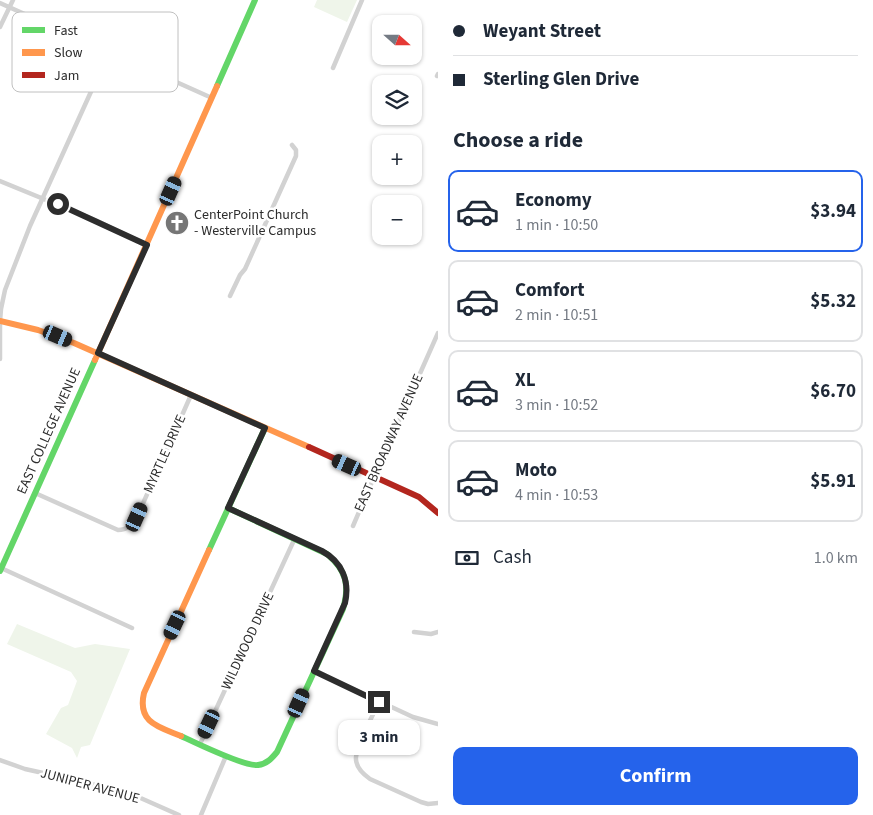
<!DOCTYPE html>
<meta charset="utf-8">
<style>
:root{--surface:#fff;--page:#f2f2f3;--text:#1f2937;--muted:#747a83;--line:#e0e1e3;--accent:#2563eb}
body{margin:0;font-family:"Source Sans 3",sans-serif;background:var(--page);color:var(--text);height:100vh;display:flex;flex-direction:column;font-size:19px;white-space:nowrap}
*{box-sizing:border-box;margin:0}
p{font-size:16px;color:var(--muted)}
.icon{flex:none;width:28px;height:28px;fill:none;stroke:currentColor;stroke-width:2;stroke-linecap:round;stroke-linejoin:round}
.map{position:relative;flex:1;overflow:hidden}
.side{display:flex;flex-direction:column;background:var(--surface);width:435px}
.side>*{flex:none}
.guide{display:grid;align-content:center;height:110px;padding:0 15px;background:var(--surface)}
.needle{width:32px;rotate:111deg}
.fabs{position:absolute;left:372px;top:15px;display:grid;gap:10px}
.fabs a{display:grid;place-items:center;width:50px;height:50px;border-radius:10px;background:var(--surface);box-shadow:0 1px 4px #0004;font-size:25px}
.end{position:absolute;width:22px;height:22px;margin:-11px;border:6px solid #2d2d2d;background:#fff;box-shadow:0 0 0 2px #fff}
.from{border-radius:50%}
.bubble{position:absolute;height:35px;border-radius:10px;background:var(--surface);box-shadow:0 1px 4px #0004;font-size:16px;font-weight:700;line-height:35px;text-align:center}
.car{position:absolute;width:15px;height:30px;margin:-15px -8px;border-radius:6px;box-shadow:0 0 4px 1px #0007;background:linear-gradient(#222 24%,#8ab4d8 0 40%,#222 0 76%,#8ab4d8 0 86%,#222 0)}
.guide b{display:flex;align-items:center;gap:18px;height:48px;font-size:19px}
.guide b+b{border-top:1px solid var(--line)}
.guide i{width:12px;height:12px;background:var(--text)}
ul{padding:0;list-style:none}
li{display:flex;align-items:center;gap:15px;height:82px;margin:0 10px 8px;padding:0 5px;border:2px solid var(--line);border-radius:10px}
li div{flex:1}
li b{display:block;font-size:19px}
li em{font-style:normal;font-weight:700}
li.current{border-color:var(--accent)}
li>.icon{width:45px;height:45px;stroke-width:1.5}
h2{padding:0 15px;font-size:22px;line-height:60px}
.pay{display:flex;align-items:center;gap:12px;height:55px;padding:0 15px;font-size:19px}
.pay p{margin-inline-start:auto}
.button{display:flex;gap:10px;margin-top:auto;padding:10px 15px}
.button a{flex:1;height:58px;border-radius:10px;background:var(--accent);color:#fff;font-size:20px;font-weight:700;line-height:58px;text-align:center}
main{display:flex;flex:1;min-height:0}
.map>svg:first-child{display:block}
.green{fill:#eff5ea}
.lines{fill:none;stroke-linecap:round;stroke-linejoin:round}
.street{stroke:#d2d2d2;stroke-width:4.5}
.fast{stroke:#63d668;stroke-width:6}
.slow{stroke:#ff974d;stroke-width:6}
.jam{stroke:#b3261e;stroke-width:6}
.route{stroke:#2d2d2d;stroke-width:6}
.labels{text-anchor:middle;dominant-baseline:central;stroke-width:5;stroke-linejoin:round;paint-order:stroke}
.poi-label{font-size:14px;fill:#2d2d2d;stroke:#fff;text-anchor:start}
.street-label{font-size:14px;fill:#2d2d2d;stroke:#fff}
.key{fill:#fff;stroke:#c0c0c0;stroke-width:1}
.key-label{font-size:14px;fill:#2d2d2d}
</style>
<main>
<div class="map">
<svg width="438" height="815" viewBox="0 0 438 815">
<rect width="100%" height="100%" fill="#fff"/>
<path class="green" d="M 317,0 L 357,0 L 347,22 L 314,7 Z
M 17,624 L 75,648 L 95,644 L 130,649 L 90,745 L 81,747 L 77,758 L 72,748 L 46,734 L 61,708 L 68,705 L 77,681 L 71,672 L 7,644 Z"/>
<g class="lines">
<path class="street" d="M 0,3 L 212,98
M 0,27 L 13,0
M 333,68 L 362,0
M 437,76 L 438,74
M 0,181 L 95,220 L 147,245
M 230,296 L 240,275 L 245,269 L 296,156 L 296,150 L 292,145
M 0,359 L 0,321 L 1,309 L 5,290 L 30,226 L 109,52
M 35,493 L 118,530 C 127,530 132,525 137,517 L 191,395
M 353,526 L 374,477 L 438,333
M 1,568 L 132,628
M 414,632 L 431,634 L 438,632
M 314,671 L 413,717 L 438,724
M 379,702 C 373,715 358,743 356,757 C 355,767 363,774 370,779 L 421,802 L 428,804 L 438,803
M 200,744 L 295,538
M 0,760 L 25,769 L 84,782 L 136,796 L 179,815
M 201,815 L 226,756"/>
<path class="fast" d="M 217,86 L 255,0
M 209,550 L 265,428
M 0,571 L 95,360
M 181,736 C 196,743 245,767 258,765 C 267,764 272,758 277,752 L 343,609 C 350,585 346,570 327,554 L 228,508"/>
<path class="slow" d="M 0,321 L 38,330 L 74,343 L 309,447
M 95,360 L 217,86
M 181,736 C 159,727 137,723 144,693 L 209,550"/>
<path class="jam" d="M 309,447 L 419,497 L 438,513"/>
</g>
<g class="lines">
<path class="route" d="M 58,204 L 147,245 L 98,353 L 265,428 L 228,508 L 322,551 C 342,562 350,581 345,603 L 314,671 L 379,702"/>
</g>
<defs>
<g id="church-disc" transform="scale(1.25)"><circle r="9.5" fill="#767676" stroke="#fff"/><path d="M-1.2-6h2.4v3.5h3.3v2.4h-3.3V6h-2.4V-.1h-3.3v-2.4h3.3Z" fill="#fff"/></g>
</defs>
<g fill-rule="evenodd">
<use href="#church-disc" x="177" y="223"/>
</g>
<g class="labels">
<g class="poi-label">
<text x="194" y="215">CenterPoint Church<tspan x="194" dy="16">- Westerville Campus</tspan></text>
</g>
<g class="street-label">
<text transform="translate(49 431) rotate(-66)">EAST COLLEGE AVENUE</text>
<text transform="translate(389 443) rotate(-66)">EAST BROADWAY AVENUE</text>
<text transform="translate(165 454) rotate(-66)">MYRTLE DRIVE</text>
<text transform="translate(248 641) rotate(-65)">WILDWOOD DRIVE</text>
<text transform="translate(90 786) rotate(15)">JUNIPER AVENUE</text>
</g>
</g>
<rect x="12" y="12" width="166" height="80" rx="8" class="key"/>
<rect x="22" y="27" width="23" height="6" fill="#63d668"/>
<rect x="22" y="49" width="23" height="7" fill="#ff974d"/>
<rect x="22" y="72" width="23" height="6" fill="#b3261e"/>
<g class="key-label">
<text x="54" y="35">Fast</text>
<text x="54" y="57">Slow</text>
<text x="54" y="80">Jam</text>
</g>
</svg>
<div class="fabs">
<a><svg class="needle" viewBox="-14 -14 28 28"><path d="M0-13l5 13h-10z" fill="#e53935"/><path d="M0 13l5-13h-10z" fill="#747a83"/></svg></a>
<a><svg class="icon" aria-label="layers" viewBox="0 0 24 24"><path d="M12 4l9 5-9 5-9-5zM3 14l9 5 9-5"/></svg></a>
<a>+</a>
<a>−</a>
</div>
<i class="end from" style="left:58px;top:204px"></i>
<i class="end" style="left:379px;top:702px"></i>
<div class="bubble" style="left:338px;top:720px;width:82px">3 min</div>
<i class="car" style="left:171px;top:191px;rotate:24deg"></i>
<i class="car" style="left:58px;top:336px;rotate:113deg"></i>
<i class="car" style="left:347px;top:465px;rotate:294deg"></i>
<i class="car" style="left:137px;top:517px;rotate:24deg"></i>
<i class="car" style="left:175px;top:625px;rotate:205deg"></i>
<i class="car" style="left:299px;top:703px;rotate:24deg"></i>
<i class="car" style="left:209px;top:724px;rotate:205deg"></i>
</div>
<section class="side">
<div class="guide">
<b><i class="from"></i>Weyant Street</b>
<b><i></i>Sterling Glen Drive</b>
</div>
<h2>Choose a ride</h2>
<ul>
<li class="current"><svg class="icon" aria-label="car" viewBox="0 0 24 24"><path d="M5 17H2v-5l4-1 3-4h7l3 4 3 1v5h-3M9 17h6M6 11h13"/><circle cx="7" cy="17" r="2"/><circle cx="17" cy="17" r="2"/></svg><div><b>Economy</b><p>1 min · 10:50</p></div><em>$3.94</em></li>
<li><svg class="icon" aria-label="car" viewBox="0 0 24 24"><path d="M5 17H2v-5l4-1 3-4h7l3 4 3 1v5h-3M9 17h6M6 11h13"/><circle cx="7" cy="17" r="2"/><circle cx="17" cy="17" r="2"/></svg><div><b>Comfort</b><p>2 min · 10:51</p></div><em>$5.32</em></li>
<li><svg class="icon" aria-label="car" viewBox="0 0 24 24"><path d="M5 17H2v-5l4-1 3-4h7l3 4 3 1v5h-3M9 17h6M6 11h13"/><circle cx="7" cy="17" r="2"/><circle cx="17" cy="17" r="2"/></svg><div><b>XL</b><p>3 min · 10:52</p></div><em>$6.70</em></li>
<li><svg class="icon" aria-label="car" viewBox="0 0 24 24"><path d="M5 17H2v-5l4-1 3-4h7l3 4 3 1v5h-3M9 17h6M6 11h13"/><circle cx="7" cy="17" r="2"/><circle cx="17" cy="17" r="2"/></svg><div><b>Moto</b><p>4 min · 10:53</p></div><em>$5.91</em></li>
</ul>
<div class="pay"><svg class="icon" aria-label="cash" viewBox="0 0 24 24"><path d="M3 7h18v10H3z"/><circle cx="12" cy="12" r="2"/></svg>Cash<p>1.0 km</p></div>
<div class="button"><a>Confirm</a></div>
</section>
</main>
